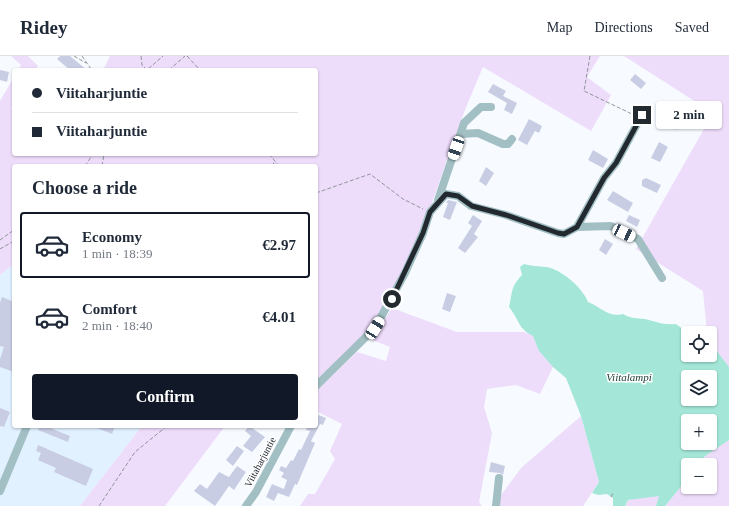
<!DOCTYPE html>
<meta charset="utf-8">
<style>
:root{--surface:#fff;--page:#f2f2f3;--text:#1f2937;--muted:#747a83;--line:#e0e1e3;--accent:#111827}
body{margin:0;font-family:"Times New Roman",serif;background:var(--page);color:var(--text);height:100vh;display:flex;flex-direction:column;font-size:15px;white-space:nowrap}
*{box-sizing:border-box;margin:0}
p{font-size:13px;color:var(--muted)}
.icon{flex:none;width:22px;height:22px;fill:none;stroke:currentColor;stroke-width:2;stroke-linecap:round;stroke-linejoin:round}
.map{position:relative;flex:1;overflow:hidden}
.panel{position:absolute;left:12px;top:108px;width:306px;height:264px;display:flex;flex-direction:column;background:var(--surface);border-radius:4px;box-shadow:0 1px 3px #0004}
.panel>*{flex:none}
.hud{position:absolute;left:12px;top:12px;width:306px;height:88px;border-radius:4px;box-shadow:0 1px 3px #0004;display:grid;align-content:center;height:88px;padding:0 20px;background:var(--surface)}
.fabs{position:absolute;left:681px;top:270px;display:grid;gap:8px}
.fabs a{display:grid;place-items:center;width:36px;height:36px;border-radius:4px;background:var(--surface);box-shadow:0 1px 3px #0004;font-size:20px}
.end{position:absolute;width:18px;height:18px;margin:-9px;border:5px solid #222a30;background:#fff;box-shadow:0 0 0 2px #fff}
.from{border-radius:50%}
.bubble{position:absolute;height:28px;border-radius:4px;background:var(--surface);box-shadow:0 1px 3px #0004;font-size:13px;font-weight:600;line-height:28px;text-align:center}
.car{position:absolute;width:12px;height:24px;margin:-12px -6px;border-radius:5px;box-shadow:0 0 3px 1px #0007;background:linear-gradient(#fff 24%,#345 0 40%,#fff 0 76%,#345 0 86%,#fff 0)}
.hud b{display:flex;align-items:center;gap:14px;height:38px;font-size:15px}
.hud b+b{border-top:1px solid var(--line)}
.hud i{width:10px;height:10px;background:var(--text)}
ul{padding:0;list-style:none}
li{display:flex;align-items:center;gap:12px;height:66px;margin:0 8px 6px;padding:0 12px;border:2px solid transparent;border-radius:4px}
li div{flex:1}
li b{display:block;font-size:15px}
li em{font-style:normal;font-weight:600}
li.current{border-color:var(--accent)}
li>.icon{width:36px;height:36px;stroke-width:1.5}
h2{padding:0 20px;font-size:18px;line-height:48px}
.primary-button{display:flex;gap:8px;margin-top:auto;padding:8px 20px}
.primary-button a{flex:1;height:46px;border-radius:4px;background:var(--accent);color:#fff;font-size:16px;font-weight:600;line-height:46px;text-align:center}
header{display:flex;align-items:center;gap:24px;box-sizing:border-box;height:56px;padding:0 20px;background:var(--surface);border-bottom:1px solid var(--line)}
header strong{font-size:19px}
nav{display:flex;gap:22px;margin-inline-start:auto;font-size:14px}
.map>svg:first-child{display:block}
.built{fill:#e1f1ff}
.green{fill:#eedcfb}
.water{fill:#a4e7d8;fill-rule:evenodd}
.building{fill:#c9cde4}
.lines{fill:none;stroke-linecap:round;stroke-linejoin:round}
.path{stroke:#8f959a;stroke-width:1;stroke-dasharray:4 2;stroke-linecap:butt}
.minor{stroke:#a2bfc4;stroke-width:8}
.route{stroke:#222a30;stroke-width:5}
.labels{text-anchor:middle;dominant-baseline:central;stroke-width:3;stroke-linejoin:round;paint-order:stroke}
.street-label{font-size:10px;fill:#222a30;stroke:#fff}
.water-label{font-size:11px;font-style:italic;fill:#183932;stroke:#fff}
</style>
<header>
<strong>Ridey</strong>
<nav><a>Map</a><a>Directions</a><a>Saved</a></nav>
</header>
<div class="map">
<svg width="729" height="450" viewBox="0 0 729 450">
<rect width="100%" height="100%" fill="#f7fbff"/>
<path class="built" d="M 14,208 L 14,370 L 142,370 L 80,450 L 0,450 L 0,219 Z"/>
<path class="green" d="M 11,0 L 28,0 L 38,10 L 35,14 L 18,14 L 21,9 Z
M 110,0 L 600,0 L 587,21 L 611,39 L 591,75 L 483,11 C 475,30 467,48 460,67 C 435,136 415,208 372,269 C 357,291 334,306 316,325 L 316,110 L 14,110 L 14,208 L 0,219 L 0,45 L 14,21 L 14,47 L 11,52 L 14,54 L 14,98 L 316,98 L 316,14 L 103,14 Z
M 624,0 L 729,0 L 729,311 L 710,286 L 710,277 L 707,277 L 703,235 L 636,193 L 713,57 Z
M 392,252 L 457,276 L 524,276 L 533,280 L 539,295 L 553,311 L 540,338 L 516,329 L 487,333 L 484,351 L 492,377 L 479,446 L 482,450 L 300,450 L 308,438 L 315,438 L 335,403 L 330,395 L 342,368 L 316,355 L 316,335 L 357,296 L 386,305 L 390,291 L 370,283 L 380,271 Z
M 581,360 L 599,426 L 583,450 L 493,450 L 521,412 Z
M 142,370 L 225,370 L 165,450 L 80,450 Z
M 729,384 L 729,450 L 665,450 L 688,422 L 688,431 L 710,431 L 710,409 L 702,409 L 704,401 Z
M 647,440 L 659,440 L 656,450 L 625,450 L 628,444 Z"/>
<path class="water" d="M 524,208 C 532,210 538,210 546,211 C 561,213 583,232 588,246 C 601,251 609,262 623,258 C 631,263 637,262 645,263 C 659,266 660,269 676,268 L 688,277 L 688,299 L 710,299 L 710,286 L 729,311 L 729,384 L 704,401 L 702,409 L 688,409 L 688,422 L 665,450 L 656,450 L 659,440 L 628,444 L 625,450 L 613,450 L 613,442 L 607,438 L 598,439 L 592,437 L 599,426 L 581,360 L 566,322 L 553,311 L 539,295 L 533,280 C 518,273 519,263 509,251 C 513,235 510,232 522,219 L 520,211 ZM 688,321 L 710,321 L 710,343 L 688,343 ZM 688,365 L 710,365 L 710,387 L 688,387 Z"/>
<path class="building" d="M 60,0 L 70,0 L 87,14 L 70,14 L 57,3 Z
M 0,14 L 9,16 L 7,26 L 0,24 Z
M 635,18 L 646,27 L 641,33 L 630,24 Z
M 493,28 L 506,35 L 503,40 L 517,47 L 512,58 L 504,54 L 507,47 L 488,36 Z
M 677,54 L 684,60 L 676,74 L 668,69 Z
M 529,63 L 542,70 L 539,77 L 535,75 L 527,89 L 518,84 Z
M 659,86 L 668,91 L 660,106 L 651,102 Z
M 593,94 L 608,103 L 603,112 L 588,104 Z
M 486,111 L 494,117 L 486,130 L 479,125 Z
M 646,122 L 661,129 L 657,137 L 642,130 L 642,124 Z
M 613,135 L 633,147 L 628,156 L 607,144 Z
M 448,144 L 457,146 L 450,164 L 443,161 L 448,147 L 446,147 Z
M 473,159 L 482,165 L 474,178 L 478,181 L 465,197 L 458,192 L 472,170 L 468,167 Z
M 629,159 L 640,164 L 637,171 L 626,165 Z
M 605,183 L 613,188 L 606,199 L 599,194 Z
M 447,237 L 456,240 L 450,256 L 442,253 Z
M 2,241 L 14,246 L 14,316 L 0,311 L 0,303 L 4,291 L 0,290 L 0,247 Z
M 0,352 L 10,356 L 4,371 L 0,370 Z
M 316,358 L 326,362 L 323,369 L 320,368 L 311,385 L 315,387 L 297,429 L 295,428 L 289,441 L 278,437 L 274,445 L 266,441 L 272,428 L 284,433 L 287,424 L 281,421 L 284,417 L 279,414 L 281,410 L 286,412 L 291,404 L 293,405 L 299,393 L 301,394 L 310,375 L 306,374 L 308,370 L 316,370 Z
M 40,370 L 45,370 L 70,380 L 68,386 L 38,374 Z
M 92,370 L 115,370 L 112,378 Z
M 249,370 L 265,381 L 252,396 L 243,390 L 251,380 L 245,375 Z
M 38,389 L 93,413 L 86,430 L 54,416 L 56,412 L 38,404 L 41,397 L 36,395 Z
M 237,390 L 244,395 L 233,410 L 226,404 Z
M 491,406 L 505,410 L 503,419 L 500,417 L 489,416 Z
M 237,410 L 246,416 L 234,434 L 229,430 L 215,450 L 194,435 L 200,428 L 207,433 L 219,416 L 229,421 Z"/>
<g class="lines">
<path class="path" d="M 74,0 L 86,7
M 82,0 L 91,13
M 141,0 L 142,9 L 147,14 L 163,0
M 187,0 L 200,14
M 590,0 L 584,35 L 634,59
M 169,14 L 185,0
M 269,98 L 279,110
M 85,110 L 93,98
M 102,110 L 104,98
M 272,110 L 275,105
M 316,137 L 370,118 L 403,143 L 423,153
M 0,184 L 14,174
M 0,193 L 14,185
M 611,441 L 613,437
M 99,450 L 135,396 L 167,370"/>
<path class="minor" d="M 461,78 L 478,77 L 503,88 L 508,88 L 512,83
M 438,144 L 464,67 L 481,51 L 491,51
M 577,171 L 611,170 L 638,183 L 662,222
M 316,330 L 375,272 L 405,217 L 423,177 L 430,156 L 446,138 L 458,140 L 471,150 L 506,159 L 558,177 L 564,178 L 577,171 L 604,122 L 616,107 L 642,59
M 0,435 L 27,370
M 246,450 L 256,436 L 291,370
M 496,450 L 499,422"/>
</g>
<g class="lines">
<path class="route" d="M 392,243 L 423,177 L 430,156 L 446,138 L 458,140 L 472,150 L 506,159 L 558,177 L 564,178 L 577,171 L 604,122 L 616,107 L 642,59"/>
</g>
<g class="labels">
<g class="street-label">
<text transform="translate(260 406) rotate(-62)">Viitaharjuntie</text>
</g>
<g class="water-label">
<text x="629" y="321">Viitalampi</text>
</g>
</g>
</svg>
<div class="fabs">
<a><svg class="icon" aria-label="locate" viewBox="0 0 24 24"><circle cx="12" cy="12" r="6"/><path d="M12 2v4M12 18v4M2 12h4M18 12h4"/></svg></a>
<a><svg class="icon" aria-label="layers" viewBox="0 0 24 24"><path d="M12 4l9 5-9 5-9-5zM3 14l9 5 9-5"/></svg></a>
<a>+</a>
<a>−</a>
</div>
<i class="end from" style="left:392px;top:243px"></i>
<i class="end" style="left:642px;top:59px"></i>
<div class="bubble" style="left:656px;top:45px;width:66px">2 min</div>
<i class="car" style="left:456px;top:92px;rotate:199deg"></i>
<i class="car" style="left:624px;top:177px;rotate:115deg"></i>
<i class="car" style="left:375px;top:272px;rotate:32deg"></i>
<div class="hud">
<b><i class="from"></i>Viitaharjuntie</b>
<b><i></i>Viitaharjuntie</b>
</div>
<section class="panel">
<h2>Choose a ride</h2>
<ul>
<li class="current"><svg class="icon" aria-label="car" viewBox="0 0 24 24"><path d="M5 17H2v-5l4-1 3-4h7l3 4 3 1v5h-3M9 17h6M6 11h13"/><circle cx="7" cy="17" r="2"/><circle cx="17" cy="17" r="2"/></svg><div><b>Economy</b><p>1 min · 18:39</p></div><em>€2.97</em></li>
<li><svg class="icon" aria-label="car" viewBox="0 0 24 24"><path d="M5 17H2v-5l4-1 3-4h7l3 4 3 1v5h-3M9 17h6M6 11h13"/><circle cx="7" cy="17" r="2"/><circle cx="17" cy="17" r="2"/></svg><div><b>Comfort</b><p>2 min · 18:40</p></div><em>€4.01</em></li>
</ul>
<div class="primary-button"><a>Confirm</a></div>
</section>
</div>
